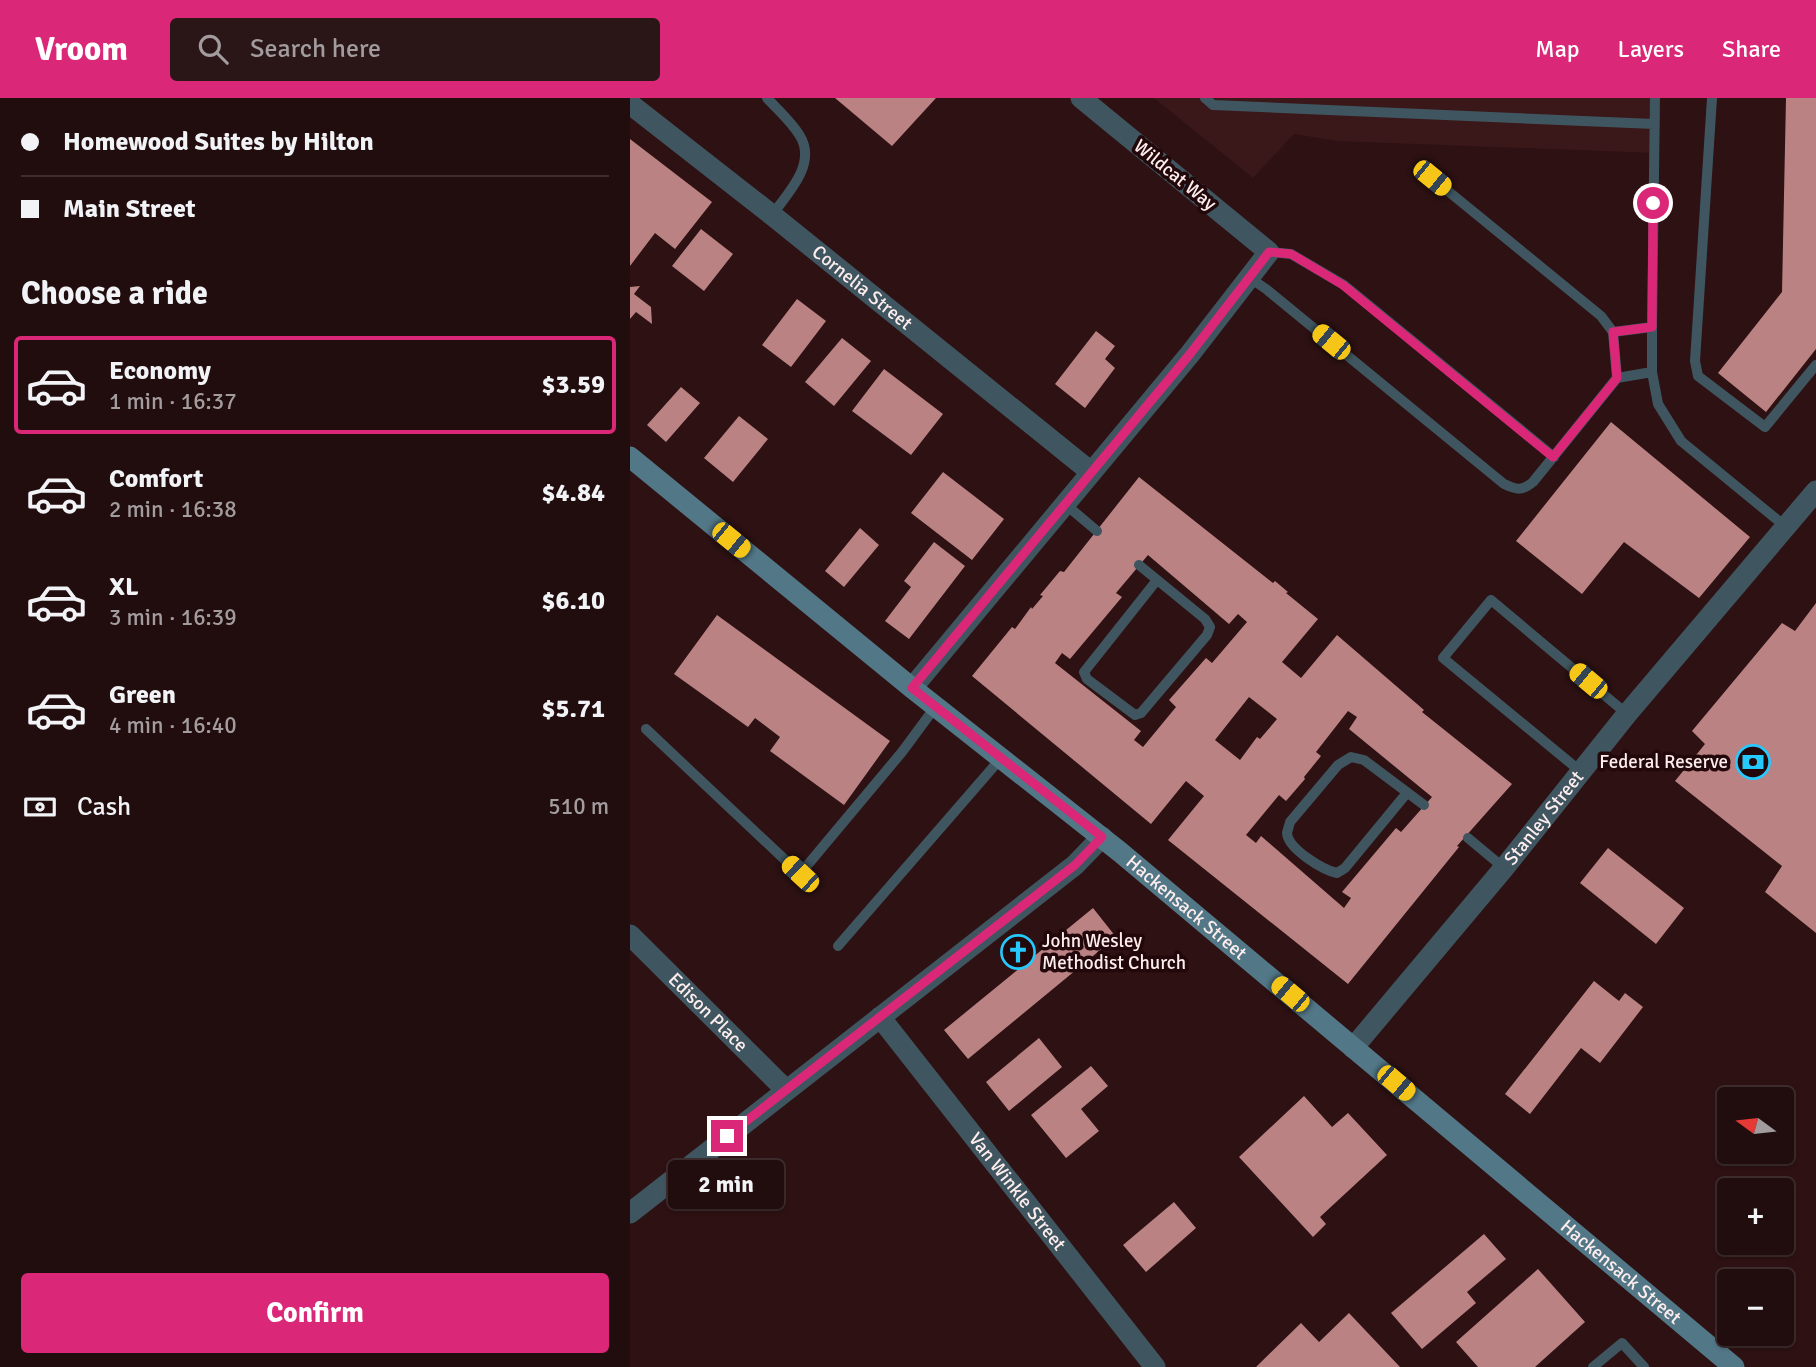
<!DOCTYPE html>
<meta charset="utf-8">
<style>
:root{--surface:#220d0e;--page:#2a1617;--text:#f1f3f6;--muted:#a29c9e;--line:#3f2d2e;--accent:#db2777}
body{margin:0;font-family:Signika,sans-serif;background:var(--page);color:var(--text);height:100vh;display:flex;flex-direction:column;font-size:26px;white-space:nowrap}
*{box-sizing:border-box;margin:0}
p{font-size:23px;color:var(--muted)}
.icon{flex:none;width:38px;height:38px;fill:none;stroke:currentColor;stroke-width:2;stroke-linecap:round;stroke-linejoin:round}
.map{position:relative;flex:1;overflow:hidden}
.side{display:flex;flex-direction:column;background:var(--surface);width:630px}
.side>*{flex:none}
.hud{display:grid;align-content:center;height:154px;padding:0 21px;background:var(--surface)}
.needle{width:46px;rotate:285deg}
.fabs{position:absolute;left:1087px;top:989px;display:grid;gap:14px}
.fabs a{display:grid;place-items:center;width:77px;height:77px;border-radius:7px;background:var(--surface);box-shadow:0 2px 5px #0004,0 0 0 2px var(--line);font-size:35px}
.end{position:absolute;width:32px;height:32px;margin:-16px;border:9px solid #db2777;background:#fff;box-shadow:0 0 0 4px #fff}
.from{border-radius:50%}
.bubble{position:absolute;height:49px;border-radius:7px;background:var(--surface);box-shadow:0 2px 5px #0004,0 0 0 2px var(--line);font-size:23px;font-weight:700;line-height:49px;text-align:center}
.car{position:absolute;width:21px;height:42px;margin:-21px -10px;border-radius:9px;box-shadow:0 0 5px 2px #0007;background:linear-gradient(#f5c518 24%,#345 0 40%,#f5c518 0 76%,#345 0 86%,#f5c518 0)}
.hud b{display:flex;align-items:center;gap:24px;height:66px;font-size:26px}
.hud b+b{border-top:2px solid var(--line)}
.hud i{width:18px;height:18px;background:var(--text)}
ul{padding:0;list-style:none}
li{display:flex;align-items:center;gap:21px;height:98px;margin:0 14px 10px;padding:0 7px;border:4px solid transparent;border-radius:7px}
li div{flex:1}
li b{display:block;font-size:26px}
li em{font-style:normal;font-weight:700}
li.on{border-color:var(--accent)}
li>.icon{width:63px;height:63px;stroke-width:1.5}
h2{padding:0 21px;font-size:32px;line-height:84px}
.pay{display:flex;align-items:center;gap:18px;height:77px;padding:0 21px;font-size:26px}
.pay p{margin-inline-start:auto}
.primary-button{display:flex;gap:14px;margin-top:auto;padding:14px 21px}
.primary-button a{flex:1;height:80px;border-radius:7px;background:var(--accent);color:#fff;font-size:28px;font-weight:700;line-height:80px;text-align:center}
header{display:flex;align-items:center;gap:42px;box-sizing:border-box;height:98px;padding:0 35px;background:var(--accent);color:#fff}
header strong{font-size:33px}
nav{display:flex;gap:38px;margin-inline-start:auto;font-size:24px}
.search{width:490px;height:63px;background:var(--page);display:flex;align-items:center;gap:18px;box-sizing:border-box;padding:0 24px;border-radius:7px;color:var(--muted);font-size:26px}
main{display:flex;flex:1;min-height:0}
.map>svg:first-child{display:block}
.built{fill:#3a1719}
.building{fill:#bb8283;fill-rule:evenodd}
.lines{fill:none;stroke-linecap:round;stroke-linejoin:round}
.service{stroke:#3f5660;stroke-width:10}
.minor{stroke:#3f5660;stroke-width:21}
.secondary{stroke:#527787;stroke-width:21}
.route{stroke:#db2777;stroke-width:9}
.labels{text-anchor:middle;dominant-baseline:central;stroke-width:7;stroke-linejoin:round;paint-order:stroke}
.street-label{font-size:19px;fill:#feeded;stroke:#22080a}
.poi-label{font-size:19px;fill:#feeded;stroke:#22080a;text-anchor:end}
</style>
<header>
<strong>Vroom</strong>
<div class="search"><svg class="icon" aria-label="search" viewBox="0 0 24 24"><circle cx="10" cy="10" r="6"/><path d="M15 15l6 6"/></svg>Search here</div>
<nav><a>Map</a><a>Layers</a><a>Share</a></nav>
</header>
<main>
<section class="side">
<div class="hud">
<b><i class="from"></i>Homewood Suites by Hilton</b>
<b><i></i>Main Street</b>
</div>
<h2>Choose a ride</h2>
<ul>
<li class="on"><svg class="icon" aria-label="car" viewBox="0 0 24 24"><path d="M5 17H2v-5l4-1 3-4h7l3 4 3 1v5h-3M9 17h6M6 11h13"/><circle cx="7" cy="17" r="2"/><circle cx="17" cy="17" r="2"/></svg><div><b>Economy</b><p>1 min · 16:37</p></div><em>$3.59</em></li>
<li><svg class="icon" aria-label="car" viewBox="0 0 24 24"><path d="M5 17H2v-5l4-1 3-4h7l3 4 3 1v5h-3M9 17h6M6 11h13"/><circle cx="7" cy="17" r="2"/><circle cx="17" cy="17" r="2"/></svg><div><b>Comfort</b><p>2 min · 16:38</p></div><em>$4.84</em></li>
<li><svg class="icon" aria-label="car" viewBox="0 0 24 24"><path d="M5 17H2v-5l4-1 3-4h7l3 4 3 1v5h-3M9 17h6M6 11h13"/><circle cx="7" cy="17" r="2"/><circle cx="17" cy="17" r="2"/></svg><div><b>XL</b><p>3 min · 16:39</p></div><em>$6.10</em></li>
<li><svg class="icon" aria-label="car" viewBox="0 0 24 24"><path d="M5 17H2v-5l4-1 3-4h7l3 4 3 1v5h-3M9 17h6M6 11h13"/><circle cx="7" cy="17" r="2"/><circle cx="17" cy="17" r="2"/></svg><div><b>Green</b><p>4 min · 16:40</p></div><em>$5.71</em></li>
</ul>
<div class="pay"><svg class="icon" aria-label="cash" viewBox="0 0 24 24"><path d="M3 7h18v10H3z"/><circle cx="12" cy="12" r="2"/></svg>Cash<p>510 m</p></div>
<div class="primary-button"><a>Confirm</a></div>
</section>
<div class="map">
<svg width="1186" height="1269" viewBox="0 0 1186 1269">
<rect width="100%" height="100%" fill="#2d1113"/>
<path class="built" d="M 524,0 L 1025,0 L 1024,55 L 706,43 L 664,36 L 623,80 Z"/>
<path class="building" d="M 205,0 L 306,0 L 262,48 Z
M 1156,0 L 1186,0 L 1186,251 L 1136,314 L 1088,275 L 1152,194 Z
M 0,41 L 82,104 L 45,151 L 25,135 L 0,168 Z
M 71,131 L 103,156 L 74,193 L 42,168 Z
M 10,188 L 4,196 L 21,209 L 22,226 L 6,214 L 0,221 L 0,189 Z
M 167,201 L 196,223 L 161,269 L 132,247 Z
M 466,233 L 485,248 L 475,261 L 485,270 L 455,310 L 425,286 Z
M 212,240 L 241,263 L 204,308 L 175,284 Z
M 254,271 L 313,316 L 281,357 L 222,313 Z
M 51,289 L 70,305 L 36,344 L 17,327 Z
M 109,318 L 138,341 L 103,384 L 74,360 Z
M 981,324 L 1120,439 L 1069,500 L 994,444 L 952,496 L 886,443 Z
M 313,374 L 374,421 L 342,462 L 281,415 Z
M 509,379 L 643,485 L 645,483 L 658,494 L 656,495 L 688,521 L 652,564 L 671,580 L 707,537 L 794,612 L 792,614 L 882,686 L 827,748 L 829,749 L 718,886 L 538,742 L 574,698 L 556,683 L 521,726 L 342,578 L 382,529 L 385,531 L 401,509 L 402,511 L 413,498 L 410,497 L 430,473 L 434,474 ZM 518,457 L 599,526 L 608,516 L 617,524 L 582,565 L 576,560 L 539,602 L 546,609 L 513,649 L 504,642 L 511,633 L 425,565 L 432,555 L 440,561 L 492,499 L 486,495 ZM 619,599 L 647,621 L 630,641 L 627,639 L 610,662 L 585,642 ZM 718,613 L 727,619 L 719,631 L 802,699 L 771,734 L 766,730 L 712,794 L 721,800 L 714,810 L 631,738 L 626,745 L 616,737 L 649,697 L 656,703 L 675,681 L 674,679 L 691,658 L 686,654 Z
M 230,430 L 249,447 L 214,489 L 195,473 Z
M 304,444 L 335,468 L 279,541 L 255,523 L 281,489 L 274,483 Z
M 1186,505 L 1186,835 L 1135,794 L 1152,768 L 1045,683 L 1075,646 L 1062,633 L 1152,525 L 1165,533 Z
M 87,517 L 260,643 L 214,707 L 140,653 L 150,639 L 125,620 L 118,629 L 44,576 Z
M 978,750 L 1054,810 L 1026,846 L 950,785 Z
M 463,810 L 486,839 L 338,961 L 314,932 Z
M 964,883 L 989,903 L 995,895 L 1013,909 L 970,965 L 951,950 L 900,1016 L 875,996 Z
M 409,940 L 432,969 L 379,1013 L 356,984 Z
M 461,968 L 478,988 L 451,1011 L 469,1033 L 436,1060 L 401,1017 Z
M 674,998 L 702,1029 L 718,1015 L 757,1057 L 690,1119 L 696,1126 L 683,1139 L 609,1059 Z
M 544,1104 L 566,1130 L 516,1174 L 493,1147 Z
M 854,1136 L 876,1161 L 837,1194 L 846,1205 L 792,1251 L 761,1215 Z
M 908,1171 L 955,1224 L 905,1269 L 848,1269 L 826,1244 Z
M 719,1215 L 770,1269 L 626,1269 L 671,1225 L 689,1244 Z"/>
<g class="lines">
<path class="service" d="M 137,0 C 148,12 162,24 170,38 C 187,66 158,95 142,117
M 575,0 L 583,7 L 1024,26
M 1025,0 L 1022,229 L 1022,274 L 1028,306 L 1051,343 L 1156,429
M 1082,0 L 1065,263 L 1068,278 L 1135,329 L 1186,267
M 802,80 L 971,218 L 983,234 L 987,280
M 639,154 L 661,156 L 714,187 L 924,359
M 620,180 L 636,191 L 874,386 C 887,392 892,393 903,384 L 987,280 L 1022,274
M 983,234 L 1022,229
M 435,406 L 467,433
M 509,467 L 575,521 L 580,529 L 577,537 L 511,615 L 505,617 L 457,581 L 454,574 L 527,482
M 16,631 L 170,776 L 272,654 L 306,608
M 950,673 L 813,560 L 861,502 L 997,616
M 776,696 L 715,770 L 707,775 C 693,772 658,751 657,735 C 657,734 660,725 660,724 L 708,667 L 721,659 L 734,662 L 794,707
M 838,740 L 874,770
M 208,848 L 372,659
M 963,1269 L 992,1245 L 1014,1269"/>
<g class="minor">
<path id="s1" d="M 0,6 L 142,117 L 461,374"/>
<path d="M 282,590 L 560,256 L 639,154 L 451,0"/>
<path id="s2" d="M 0,837 L 156,992"/>
<path id="s3" d="M 250,919 L 525,1269"/>
<path id="s4" d="M 723,950 L 874,770 L 997,616 L 1186,393"/>
<path d="M 0,1115 L 445,767 L 472,739"/>
</g>
<path class="secondary" id="s5" d="M 0,359 L 282,590 L 490,754 L 1104,1269"/>
</g>
<g class="lines">
<path class="route" d="M 97,1038 L 445,767 L 472,739 L 282,590 L 560,256 L 639,154 L 661,156 L 713,187 L 923,359 L 987,280 L 983,234 L 1022,229 L 1023,105"/>
</g>
<defs>
<g id="bank-ring" transform="scale(1.75)"><circle r="9.5" fill="#22080a" stroke="#26c9fe" stroke-width="1.5"/><path d="M-6-4H6V4H-6ZM0-2.3a2.3 2.3 0 1 0 0 4.6a2.3 2.3 0 1 0 0-4.6Z" fill="#26c9fe"/></g>
<g id="church-ring" transform="scale(1.75)"><circle r="9.5" fill="#22080a" stroke="#26c9fe" stroke-width="1.5"/><path d="M-1.2-6h2.4v3.5h3.3v2.4h-3.3V6h-2.4V-.1h-3.3v-2.4h3.3Z" fill="#26c9fe"/></g>
</defs>
<g fill-rule="evenodd">
<use href="#bank-ring" x="1123" y="664"/>
<use href="#church-ring" x="388" y="854"/>
</g>
<g class="labels">
<g class="street-label">
<text transform="translate(545 77) rotate(39)">Wildcat Way</text>
<text stroke="none"><textPath href="#s1" startOffset="296">Cornelia Street</textPath></text>
<text stroke="none"><textPath href="#s4" startOffset="299">Stanley Street</textPath></text>
<text stroke="none"><textPath href="#s5" startOffset="716">Hackensack Street</textPath></text>
<text stroke="none"><textPath href="#s2" startOffset="110">Edison Place</textPath></text>
<text stroke="none"><textPath href="#s3" startOffset="222">Van Winkle Street</textPath></text>
<text stroke="none"><textPath href="#s5" startOffset="1283">Hackensack Street</textPath></text>
</g>
<g class="poi-label">
<text x="1098" y="664">Federal Reserve</text>
<text x="412" y="843" text-anchor="start">John Wesley<tspan x="412" dy="22">Methodist Church</tspan></text>
</g>
</g>
</svg>
<div class="fabs">
<a><svg class="needle" viewBox="-14 -14 28 28"><path d="M0-13l5 13h-10z" fill="#e53935"/><path d="M0 13l5-13h-10z" fill="#a29c9e"/></svg></a>
<a>+</a>
<a>−</a>
</div>
<i class="end from" style="left:1023px;top:105px"></i>
<i class="end" style="left:97px;top:1038px"></i>
<div class="bubble" style="left:38px;top:1062px;width:116px">2 min</div>
<i class="car" style="left:802px;top:80px;rotate:129deg"></i>
<i class="car" style="left:701px;top:244px;rotate:309deg"></i>
<i class="car" style="left:101px;top:442px;rotate:129deg"></i>
<i class="car" style="left:958px;top:583px;rotate:310deg"></i>
<i class="car" style="left:170px;top:776px;rotate:313deg"></i>
<i class="car" style="left:660px;top:896px;rotate:310deg"></i>
<i class="car" style="left:766px;top:985px;rotate:130deg"></i>
</div>
</main>
